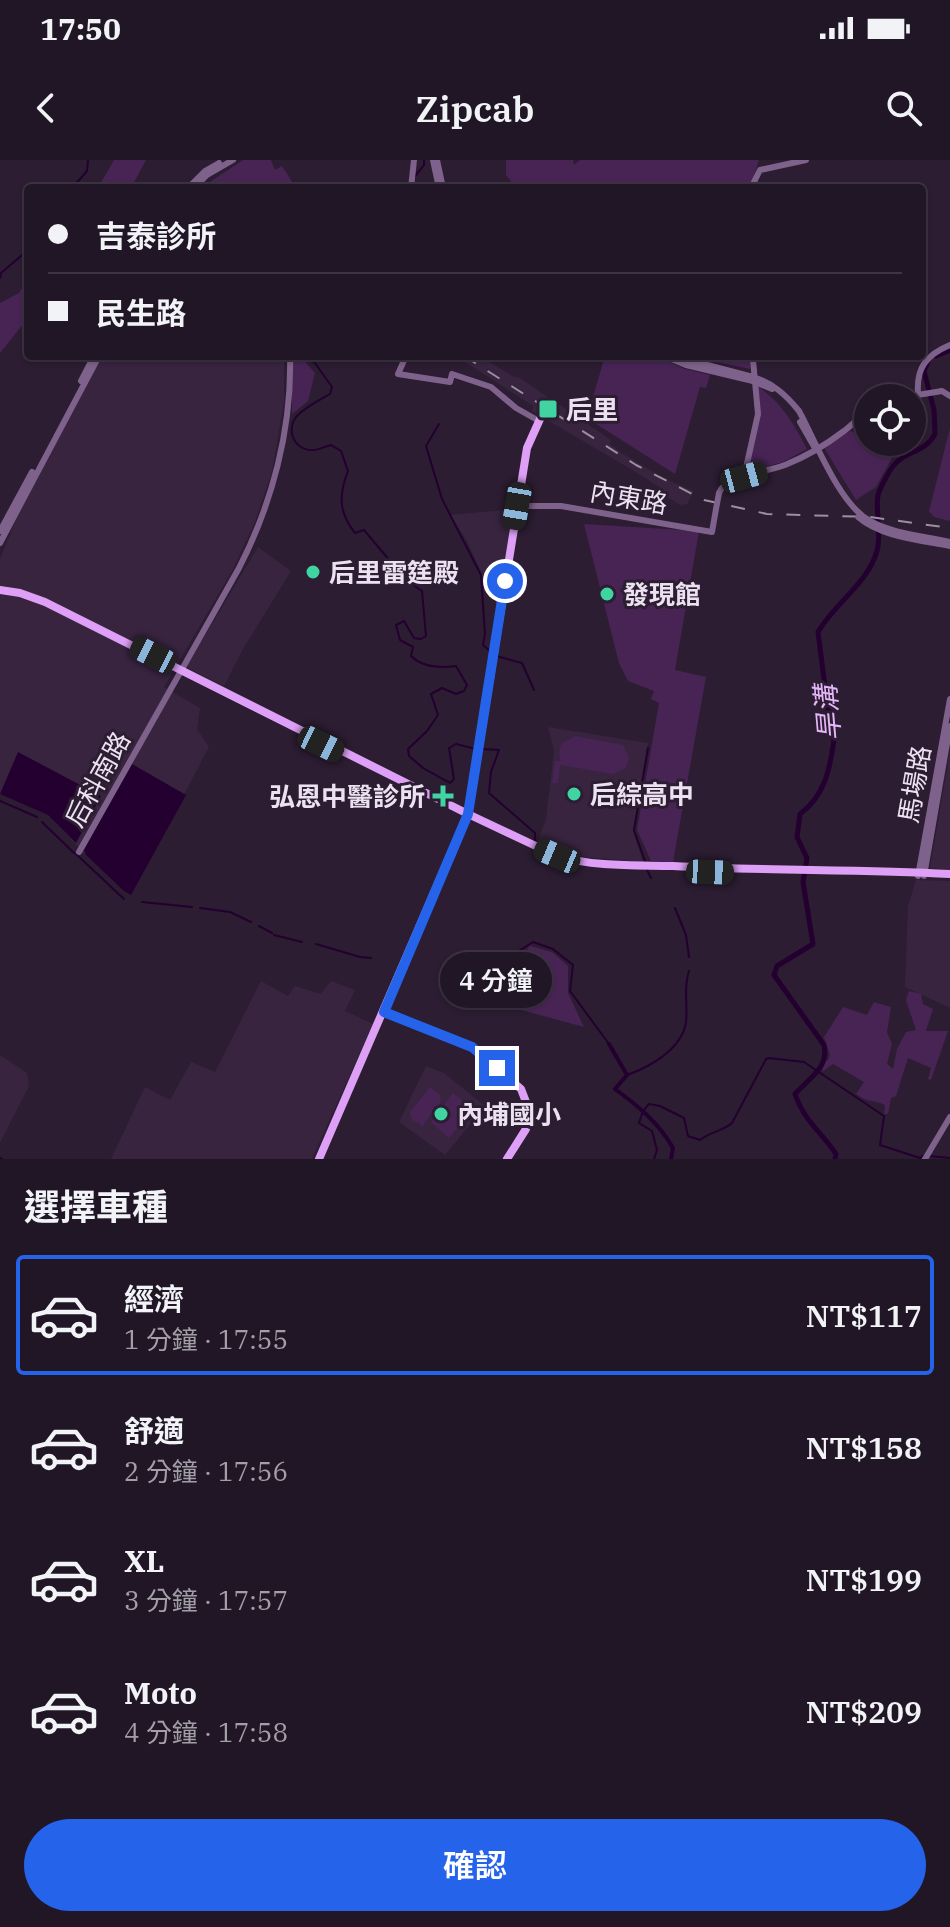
<!DOCTYPE html>
<html lang="zh-TW">
<meta charset="utf-8">
<style>
:root{--surface:#211626;--page:#291f2e;--text:#f1f3f6;--muted:#a29fa7;--line:#3e3543;--accent:#2563eb}
body{margin:0;font-family:"IBM Plex Serif","Noto Sans TC",serif;background:var(--page);color:var(--text);height:100vh;display:flex;flex-direction:column;font-size:30px;white-space:nowrap}
*{box-sizing:border-box;margin:0}
p{font-size:26px;color:var(--muted)}
.icon{flex:none;width:44px;height:44px;fill:none;stroke:currentColor;stroke-width:2;stroke-linecap:round;stroke-linejoin:round}
.map{position:relative;height:999px;overflow:hidden}
.sheet{display:flex;flex-direction:column;background:var(--surface);flex:1}
.sheet>*{flex:none}
.banner{position:absolute;left:24px;top:24px;width:902px;height:176px;border-radius:8px;box-shadow:0 2px 6px #0004,0 0 0 2px var(--line);display:grid;align-content:center;height:176px;padding:0 24px;background:var(--surface)}
.fabs{position:absolute;left:854px;top:224px;display:grid;gap:16px}
.fabs a{display:grid;place-items:center;width:72px;height:72px;border-radius:50%;background:var(--surface);box-shadow:0 2px 6px #0004,0 0 0 2px var(--line);font-size:40px}
.end{position:absolute;width:36px;height:36px;margin:-18px;border:10px solid #2563eb;background:#fff;box-shadow:0 0 0 4px #fff}
.from{border-radius:50%}
.bubble{position:absolute;height:56px;border-radius:28px;background:var(--surface);box-shadow:0 2px 6px #0004,0 0 0 2px var(--line);font-size:26px;font-weight:600;line-height:56px;text-align:center}
.car{position:absolute;width:24px;height:48px;margin:-24px -12px;border-radius:10px;box-shadow:0 0 6px 2px #0007;background:linear-gradient(#222 24%,#8ab4d8 0 40%,#222 0 76%,#8ab4d8 0 86%,#222 0)}
.banner b{display:flex;align-items:center;gap:28px;height:76px;font-size:30px}
.banner b+b{border-top:2px solid var(--line)}
.banner i{width:20px;height:20px;background:var(--text)}
ul{padding:0;list-style:none}
li{display:flex;align-items:center;gap:24px;height:120px;margin:0 16px 12px;padding:0 8px;border:4px solid transparent;border-radius:8px}
li div{flex:1}
li b{display:block;font-size:30px}
li em{font-style:normal;font-weight:600}
li.current{border-color:var(--accent)}
li>.icon{width:72px;height:72px;stroke-width:1.5}
h2{padding:0 24px;font-size:36px;line-height:96px}
.action{display:flex;gap:16px;margin-top:auto;padding:16px 24px}
.action a{flex:1;height:92px;border-radius:48px;background:var(--accent);color:#fff;font-size:32px;font-weight:600;line-height:92px;text-align:center}
.status{display:flex;justify-content:space-between;align-items:center;height:56px;padding:0 40px;background:var(--surface);direction:ltr}
.status svg{height:22px;fill:currentColor}
header{display:flex;justify-content:space-between;align-items:center;height:104px;padding:0 24px;background:var(--surface);font-size:36px;font-weight:600}
.map>svg:first-child{display:block}
.built{fill:#38243f}
.green{fill:#482455}
.water{fill:#23002f}
.lines{fill:none;stroke-linecap:round;stroke-linejoin:round}
.stream{stroke:#23002f;stroke-width:2}
.canal{stroke:#23002f;stroke-width:4}
.river{stroke:#23002f;stroke-width:5}
.minor{stroke:#7f628b;stroke-width:6}
.major{stroke:#dda0f6;stroke-width:8}
.rail{stroke:#9b8fa0;stroke-width:2;stroke-dasharray:14 14;stroke-linecap:butt}
.minor-bridge{stroke:#7f628b;stroke-width:6}
.route{stroke:#2563eb;stroke-width:10}
.poi-dot{fill:#3fd4a2;stroke:#2c1d32;stroke-width:3}
.labels{text-anchor:middle;dominant-baseline:central;stroke-width:6;stroke-linejoin:round;paint-order:stroke}
.poi-label{font-size:26px;font-weight:bold;fill:#ece1f0;stroke:#2c1d32;text-anchor:start}
.street-label{font-size:26px;fill:#ece1f0;stroke:#2c1d32}
.water-label{font-size:28px;font-style:italic;fill:#e5b6f8;stroke:#2c1d32}
</style>
<div class="status"><b>17:50</b><svg viewBox="0 0 49 12"><path d="M0 12V9h3v3zM5 12V6h3v6zM10 12V3h3v9zM15 12V0h3v12zM26 1h20v11H26zM47 4h2v5h-2z"/></svg></div>
<header><svg class="icon" aria-label="back" viewBox="0 0 24 24"><path d="M15 5l-7 7 7 7"/></svg>Zipcab<svg class="icon" aria-label="search" viewBox="0 0 24 24"><circle cx="10" cy="10" r="6"/><path d="M15 15l6 6"/></svg></header>
<div class="map">
<svg width="950" height="999" viewBox="0 0 950 999">
<rect width="100%" height="100%" fill="#2c1d32"/>
<path class="built" d="M 102,196 L 284,196 L 284,242 L 272,312 L 255,362 L 232,411 L 164,527 L 200,548 L 197,569 L 209,587 L 131,735 L 124,731 L 86,695 L 48,655 L 0,634 L 0,399 L 17,357 Z
M 456,196 L 480,196 L 512,216 L 520,218 L 611,280 L 610,284 L 620,292 L 665,319 L 694,331 L 687,344 L 680,345 L 659,332 L 660,328 L 644,317 L 532,251 L 533,246 Z
M 514,349 L 501,422 L 483,417 L 467,381 L 450,355 Z
M 258,387 L 291,411 L 243,489 L 224,526 L 188,508 L 188,504 Z
M 548,567 L 648,583 L 633,672 L 643,702 L 574,696 L 574,693 L 562,694 L 537,683 L 546,659 L 554,591 Z
M 950,591 L 950,710 L 930,708 Z
M 916,720 L 950,721 L 950,848 L 905,827 L 908,746 Z
M 261,821 L 288,836 L 295,826 L 321,834 L 331,821 L 355,830 L 345,851 L 373,864 L 312,999 L 111,999 L 145,927 L 170,940 L 191,902 L 215,912 Z
M 0,895 L 27,913 L 29,926 L 0,983 Z
M 426,906 L 444,913 L 485,946 L 445,995 L 399,962 Z"/>
<path class="green" d="M 114,0 L 146,0 L 131,28 L 98,28 Z
M 243,0 L 271,0 L 275,10 L 282,6 L 296,28 L 201,28 Z
M 506,0 L 573,0 L 574,5 L 580,0 L 759,0 L 750,28 L 516,28 L 506,15 Z
M 28,118 L 28,158 L 0,193 L 0,143 L 19,133 Z
M 292,196 L 300,196 L 315,213 L 308,241 L 292,254 Z
M 605,196 L 655,196 L 685,209 L 710,215 L 706,228 L 700,227 L 675,314 L 593,262 L 588,254 Z
M 689,196 L 744,196 L 750,199 L 750,209 Z
M 756,225 C 781,242 793,262 807,289 L 783,302 L 747,312 L 760,253 Z
M 950,268 L 950,361 L 934,357 L 929,351 Z
M 851,271 L 868,279 L 868,282 L 881,286 L 893,296 L 876,327 L 856,340 L 823,286 Z
M 584,364 L 699,371 L 675,510 L 706,517 L 673,702 L 651,701 L 637,670 L 659,543 L 651,539 L 654,531 L 628,521 L 619,503 Z
M 575,576 L 623,585 L 629,598 L 626,608 L 613,614 L 560,605 L 558,623 L 552,623 L 555,601 L 561,601 L 559,594 L 561,584 Z
M 530,786 L 552,792 L 568,806 L 568,833 L 584,867 L 514,848 L 526,791 Z
M 909,831 L 921,834 L 923,844 L 933,849 L 926,871 L 948,871 L 931,920 L 928,919 L 931,908 L 908,898 L 896,936 L 891,938 L 888,954 L 884,954 L 885,945 C 873,939 870,944 856,934 L 864,922 L 833,904 L 822,912 L 824,902 L 828,900 L 830,895 L 824,877 L 843,847 L 867,855 L 874,842 L 891,847 L 887,872 L 892,884 L 887,904 L 893,909 L 897,889 L 906,872 L 916,870 L 906,840 Z
M 430,927 L 439,934 L 441,941 L 422,967 L 420,963 L 412,960 L 410,952 Z
M 453,933 L 473,949 L 449,978 L 431,962 Z"/>
<path class="water" d="M 18,592 L 101,636 L 76,683 L 48,655 L 0,634 Z
M 132,604 L 186,635 L 131,735 L 124,731 L 86,695 L 84,690 Z"/>
<g class="lines">
<path class="stream" d="M 415,16 L 424,5 L 424,0
M 72,28 L 87,11 L 88,0
M 0,118 L 1,113 L 28,90
M 306,196 L 315,203 L 332,227 L 330,234 C 320,240 307,246 298,255 C 285,268 293,291 313,290 C 319,290 326,286 331,285 L 341,291 L 348,311 C 339,334 338,352 355,373 L 364,370 L 406,420 L 422,431 L 426,476 L 421,479 L 414,478 L 404,461 L 396,465 L 400,480 L 413,487 L 411,496 C 422,507 441,508 456,506 L 467,525 L 464,531 L 456,534 L 442,528 L 431,534 L 438,555 L 427,571 L 408,589 L 409,596 L 423,608 L 450,623 L 454,619 L 449,588 L 456,584 L 476,589
M 439,264 L 426,286 L 442,339 L 481,415 L 485,474 L 483,485 L 491,492
M 496,496 L 522,503 L 534,530
M 482,589 L 499,590 L 491,612 L 489,633 L 535,673 L 535,680
M 0,641 L 37,657
M 42,662 L 74,693
M 76,694 L 124,739
M 646,704 L 634,670 L 648,588
M 647,710 L 651,718
M 142,742 L 192,747
M 200,748 L 230,752 L 251,762
M 675,748 L 686,775 L 689,797
M 259,766 L 272,773
M 274,775 L 302,782
M 316,784 L 360,797 L 371,798
M 462,813 L 504,823 L 514,794 L 533,782 L 553,789 L 573,805 L 570,831 L 609,884
M 627,915 C 650,907 682,889 686,862 C 688,844 683,829 689,811
M 929,996 L 950,998
M 0,998 L 2,999
M 654,999 L 657,990 L 652,971 L 639,963 L 643,951 L 649,944 L 660,946 L 684,958 L 688,976 L 700,980 C 710,972 723,971 732,963 L 766,899 L 769,898 L 804,902 L 884,956 L 880,985 L 920,998 L 923,996"/>
<path class="canal" d="M 609,884 L 627,915 L 615,929 C 638,946 659,963 673,988 L 671,999"/>
<path class="river" d="M 936,196 L 950,190
M 835,999 L 836,994 C 820,970 806,964 795,934 C 810,917 829,908 824,885 L 774,815 L 777,806 L 813,784 L 803,722 L 807,698 L 797,677 L 800,654 C 825,636 830,608 834,580 L 831,574 L 818,472 C 834,444 868,423 877,391 C 882,373 875,350 878,335 C 880,328 885,319 889,312 C 902,289 924,295 935,274 L 934,250 L 924,211 L 928,202"/>
<path class="minor" d="M 433,0 L 439,28
M 437,0 L 443,28
M 188,28 L 205,11 L 219,3
M 194,28 L 207,15 L 233,0
M 411,28 L 414,0
M 751,28 L 760,10 L 806,0
M 406,196 L 398,214 L 450,222 L 452,214 L 491,227 L 516,248 L 539,261
M 664,196 L 686,205 L 753,221
M 673,196 L 753,217
M 81,221 L 94,196
M 918,234 C 916,208 926,195 950,185
M 899,238 L 942,231 L 950,236
M 744,317 L 758,254 L 753,200 L 748,196
M 719,333 C 727,313 765,313 785,305 C 805,297 827,284 844,271 C 852,265 859,257 868,251
M 517,346 L 561,346 L 712,372 L 716,349
M 0,371 L 32,312
M 0,383 L 99,196
M 79,692 L 239,408 C 272,344 292,269 290,196
M 918,716 L 950,539
M 924,716 L 950,566
M 925,999 L 950,957"/>
<path class="major" d="M 0,430 L 20,433 L 45,442 L 468,654 L 557,696 C 595,707 635,705 673,706 C 766,711 858,709 950,714
M 384,852 L 472,887 L 521,929 L 526,942 L 526,969 L 507,999
M 319,999 L 468,654 L 527,288 L 540,259"/>
<path class="rail" d="M 464,196 L 636,305 L 704,340 L 767,354 L 870,357 L 950,368"/>
<path class="minor-bridge" d="M 753,217 C 773,223 786,235 799,251 C 816,282 839,344 870,361 C 893,374 925,376 950,382
M 753,221 L 772,229
M 800,262 L 816,290
M 716,349 L 719,333
M 858,357 C 881,377 920,380 950,386"/>
</g>
<g class="lines">
<path class="route" d="M 497,908 L 472,887 L 384,852 L 468,654 L 505,421"/>
</g>
<g class="poi-dot">
<rect x="538" y="239" width="20" height="20" rx="4"/>
<circle cx="313" cy="412" r="8"/>
<circle cx="607" cy="434" r="8"/>
<circle cx="574" cy="634" r="8"/>
<path d="M439 624h8v8h8v8h-8v8h-8v-8h-8v-8h8z"/>
<circle cx="441" cy="954" r="8"/>
</g>
<g class="labels">
<g class="poi-label">
<text x="566" y="249">后里</text>
<text x="329" y="412">后里雷筳殿</text>
<text x="623" y="434">發現館</text>
<text x="590" y="634">后綜高中</text>
<text x="425" y="636" text-anchor="end">弘恩中醫診所</text>
<text x="457" y="954">內埔國小</text>
</g>
<g class="street-label">
<text transform="translate(629 337) rotate(10)">內東路</text>
<text transform="translate(97 619) rotate(-61)">后科南路</text>
<text transform="translate(914 624) rotate(-80)">馬場路</text>
</g>
<g class="water-label">
<text transform="translate(827 553) rotate(-95)">旱溝</text>
</g>
</g>
</svg>
<div class="fabs">
<a><svg class="icon" aria-label="locate" viewBox="0 0 24 24"><circle cx="12" cy="12" r="6"/><path d="M12 2v4M12 18v4M2 12h4M18 12h4"/></svg></a>
</div>
<i class="end from" style="left:505px;top:421px"></i>
<i class="end" style="left:497px;top:908px"></i>
<div class="bubble" style="left:440px;top:792px;width:112px">4 分鐘</div>
<i class="car" style="left:744px;top:317px;rotate:75deg"></i>
<i class="car" style="left:517px;top:346px;rotate:190deg"></i>
<i class="car" style="left:153px;top:495px;rotate:297deg"></i>
<i class="car" style="left:321px;top:584px;rotate:116deg"></i>
<i class="car" style="left:557px;top:696px;rotate:293deg"></i>
<i class="car" style="left:710px;top:712px;rotate:92deg"></i>
<div class="banner">
<b><i class="from"></i>吉泰診所</b>
<b><i></i>民生路</b>
</div>
</div>
<section class="sheet">
<h2>選擇車種</h2>
<ul>
<li class="current"><svg class="icon" aria-label="car" viewBox="0 0 24 24"><path d="M5 17H2v-5l4-1 3-4h7l3 4 3 1v5h-3M9 17h6M6 11h13"/><circle cx="7" cy="17" r="2"/><circle cx="17" cy="17" r="2"/></svg><div><b>經濟</b><p>1 分鐘 · 17:55</p></div><em>NT$117</em></li>
<li><svg class="icon" aria-label="car" viewBox="0 0 24 24"><path d="M5 17H2v-5l4-1 3-4h7l3 4 3 1v5h-3M9 17h6M6 11h13"/><circle cx="7" cy="17" r="2"/><circle cx="17" cy="17" r="2"/></svg><div><b>舒適</b><p>2 分鐘 · 17:56</p></div><em>NT$158</em></li>
<li><svg class="icon" aria-label="car" viewBox="0 0 24 24"><path d="M5 17H2v-5l4-1 3-4h7l3 4 3 1v5h-3M9 17h6M6 11h13"/><circle cx="7" cy="17" r="2"/><circle cx="17" cy="17" r="2"/></svg><div><b>XL</b><p>3 分鐘 · 17:57</p></div><em>NT$199</em></li>
<li><svg class="icon" aria-label="car" viewBox="0 0 24 24"><path d="M5 17H2v-5l4-1 3-4h7l3 4 3 1v5h-3M9 17h6M6 11h13"/><circle cx="7" cy="17" r="2"/><circle cx="17" cy="17" r="2"/></svg><div><b>Moto</b><p>4 分鐘 · 17:58</p></div><em>NT$209</em></li>
</ul>
<div class="action"><a>確認</a></div>
</section>
